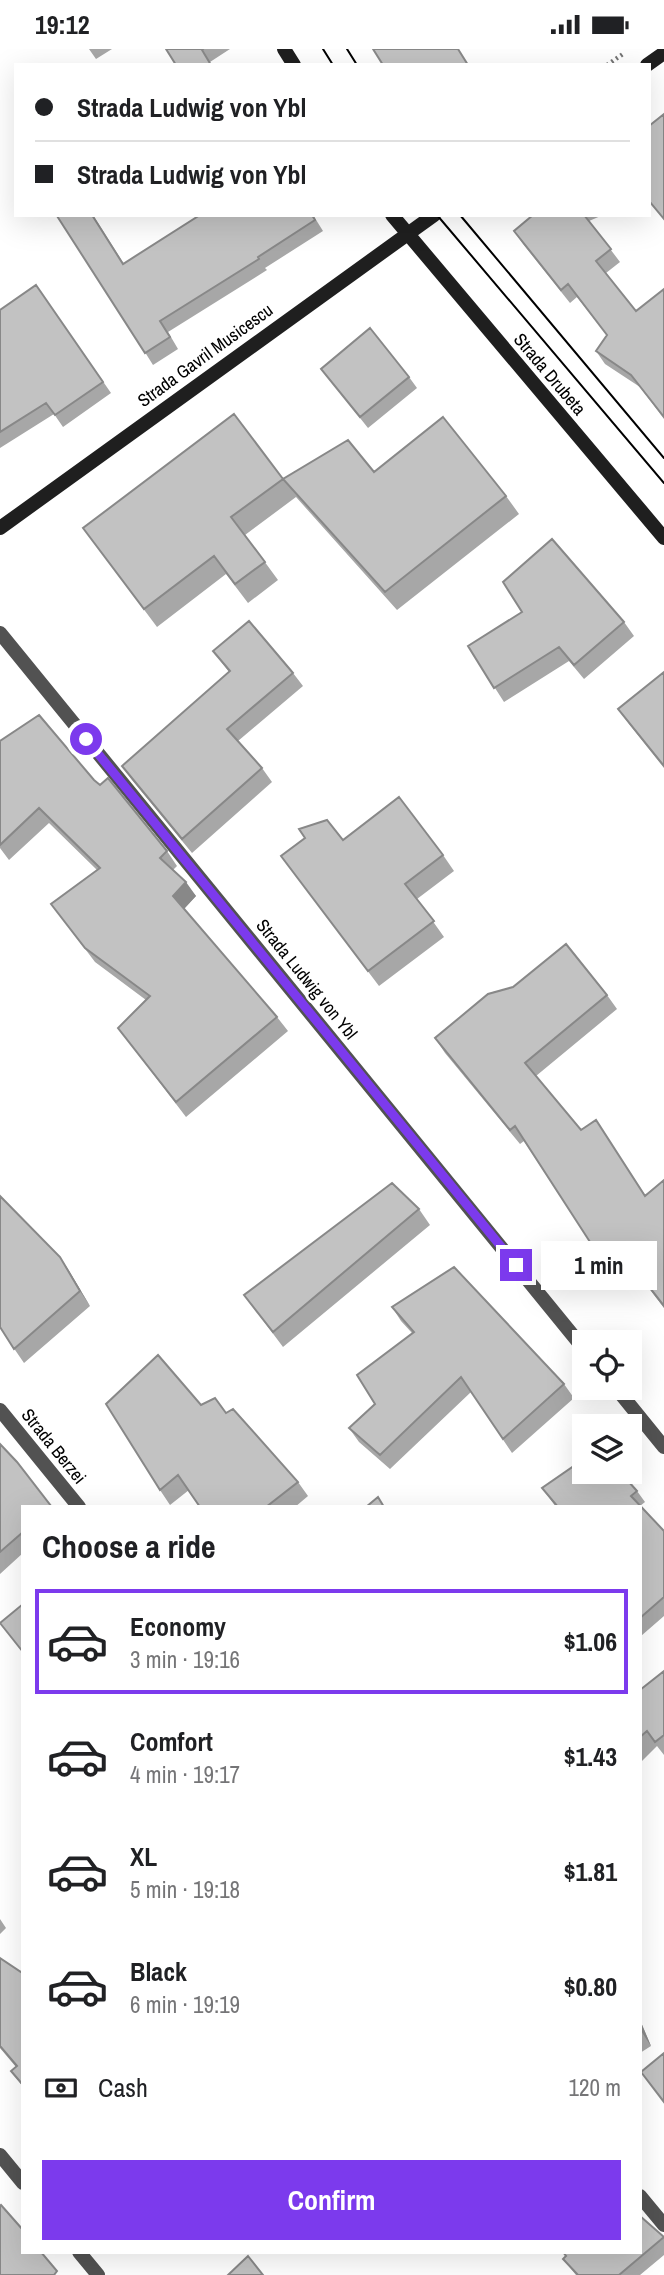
<!DOCTYPE html>
<meta charset="utf-8">
<style>
:root{--surface:#fff;--page:#f6f6f6;--text:#202124;--muted:#757577;--line:#e0e0e0;--accent:#7c3aed}
body{margin:0;font-family:"Archivo Narrow",sans-serif;background:var(--page);color:var(--text);height:100vh;display:flex;flex-direction:column;font-size:26px;white-space:nowrap}
*{box-sizing:border-box;margin:0}
p{font-size:23px;color:var(--muted)}
.icon{flex:none;width:38px;height:38px;fill:none;stroke:currentColor;stroke-width:2;stroke-linecap:round;stroke-linejoin:round}
.map{position:relative;flex:1;overflow:hidden}
.drawer{position:absolute;left:21px;top:1456px;width:621px;height:749px;display:flex;flex-direction:column;background:var(--surface);border-radius:0px;box-shadow:0 7px 28px #0002}
.drawer>*{flex:none}
.top-card{position:absolute;left:14px;top:14px;width:637px;height:154px;border-radius:0px;box-shadow:0 7px 28px #0002;display:grid;align-content:center;height:154px;padding:0 21px;background:var(--surface)}
.buttons{position:absolute;left:572px;top:1281px;display:grid;gap:14px}
.buttons a{display:grid;place-items:center;width:70px;height:70px;border-radius:0px;background:var(--surface);box-shadow:0 7px 28px #0002;font-size:35px}
.end{position:absolute;width:32px;height:32px;margin:-16px;border:9px solid #7c3aed;background:#fff;box-shadow:0 0 0 4px #fff}
.from{border-radius:50%}
.bubble{position:absolute;height:49px;border-radius:0px;background:var(--surface);box-shadow:0 7px 28px #0002;font-size:23px;font-weight:800;line-height:49px;text-align:center}
.top-card b{display:flex;align-items:center;gap:24px;height:66px;font-size:26px}
.top-card b+b{border-top:2px solid var(--line)}
.top-card i{width:18px;height:18px;background:var(--text)}
ul{padding:0;list-style:none}
li{display:flex;align-items:center;gap:21px;height:105px;margin:0 14px 10px;padding:0 7px;border:4px solid transparent;border-radius:0px}
li div{flex:1}
li b{display:block;font-size:26px}
li em{font-style:normal;font-weight:800}
li.selected{border-color:var(--accent)}
li>.icon{width:63px;height:63px;stroke-width:1.5}
h2{padding:0 21px;font-size:32px;line-height:84px}
.pay{display:flex;align-items:center;gap:18px;height:77px;padding:0 21px;font-size:26px}
.pay p{margin-inline-start:auto}
.button{display:flex;gap:14px;margin-top:auto;padding:14px 21px}
.button a{flex:1;height:80px;border-radius:0px;background:var(--accent);color:#fff;font-size:28px;font-weight:800;line-height:80px;text-align:center}
.status{display:flex;justify-content:space-between;align-items:center;height:49px;padding:0 35px;background:var(--surface);direction:ltr}
.status svg{height:19px;fill:currentColor}
.map>svg:first-child{display:block}
.lines{fill:none;stroke-linecap:round;stroke-linejoin:round}
.path{stroke:#747474;stroke-width:4.5;stroke-dasharray:2 3.5;stroke-linecap:butt}
.street{stroke:#525252;stroke-width:14}
.secondary{stroke:#1f1f1f;stroke-width:14}
.tram{stroke:#000;stroke-width:2}
.wall{fill:#a7a7a7}
.shaded-wall{fill:#888}
.building{fill:#c2c2c2;stroke:#888;stroke-width:2}
.route{stroke:#7c3aed;stroke-width:9}
.labels{text-anchor:middle;dominant-baseline:central;stroke-width:6;stroke-linejoin:round;paint-order:stroke}
.street-label{font-size:18px;fill:#000;stroke:#fff}
</style>
<div class="status"><b>19:12</b><svg viewBox="0 0 49 12"><path d="M0 12V9h3v3zM5 12V6h3v6zM10 12V3h3v9zM15 12V0h3v12zM26 1h20v11H26zM47 4h2v5h-2z"/></svg></div>
<div class="map">
<svg width="664" height="2226" viewBox="0 0 664 2226">
<rect width="100%" height="100%" fill="#fff"/>
<g class="lines">
<path class="path" d="M 607,16 L 623,5"/>
<path class="street" d="M 0,584 L 584,1300
M 616,1339 L 664,1398
M 0,1361 L 79,1458
M 0,2106 L 23,2134
M 640,2147 L 664,2176
M 79,2203 L 98,2226"/>
<path class="secondary" d="M 284,0 L 294,16
M 647,16 L 664,4
M 392,166 L 664,489
M 0,479 L 434,166"/>
<path class="tram" d="M 323,0 L 333,16
M 347,0 L 357,16
M 437,166 L 664,434
M 460,166 L 664,409"/>
</g>
<path class="wall" d="M 89,0 L 112,0 L 96,10 Z
M 166,0 L 230,0 L 210,13 Z
M 59,166 L 93,166 L 124,215 L 200,166 L 313,166 L 323,182 L 265,219 L 267,221 L 168,283 L 178,300 L 153,316 Z
M 533,166 L 603,166 L 589,172 L 620,213 L 606,224 L 636,262 L 664,240 L 664,370 L 640,338 L 605,315 L 596,302 L 607,286 L 577,248 L 570,254 L 523,195 L 514,182 Z
M 36,236 L 111,344 L 63,378 L 54,365 L 0,399 L 0,261 Z
M 321,320 L 409,328 L 417,339 L 368,379 Z
M 374,423 L 506,447 L 519,465 L 397,561 L 296,448 L 245,486 L 278,531 L 248,554 L 226,525 L 157,578 L 83,479 L 283,430 Z
M 624,573 L 634,587 L 584,630 L 569,612 L 504,653 L 468,597 Z
M 213,602 L 293,624 L 303,637 L 238,692 L 262,719 L 272,733 L 192,804 L 132,731 L 122,717 L 229,623 Z
M 664,623 L 664,719 L 629,675 L 618,660 Z
M 0,692 L 94,731 L 167,802 L 177,817 L 173,821 L 196,847 L 184,860 L 277,968 L 288,982 L 186,1068 L 118,979 L 146,951 L 95,913 L 51,855 L 97,821 L 49,774 L 9,811 L 0,799 Z
M 343,791 L 443,806 L 454,822 L 417,850 L 444,888 L 379,937 L 281,807 Z
M 607,946 L 617,960 L 536,1027 L 581,1081 L 596,1071 L 645,1146 L 664,1131 L 664,1259 L 629,1213 L 611,1225 L 524,1092 L 520,1095 L 445,1004 L 435,989 Z
M 0,1147 L 60,1208 L 69,1222 L 90,1257 L 24,1314 L 0,1279 Z
M 419,1160 L 430,1176 L 283,1298 L 244,1246 Z
M 392,1258 L 564,1335 L 574,1349 L 512,1404 L 471,1343 L 390,1420 L 359,1393 L 349,1379 L 375,1355 L 412,1284 L 401,1272 Z
M 201,1356 L 226,1364 L 298,1433 L 308,1447 L 295,1458 L 200,1458 L 189,1441 L 170,1456 L 160,1441 Z
M 0,1395 L 17,1413 L 52,1458 L 23,1458 L 23,1504 L 0,1525 Z
M 542,1439 L 637,1442 L 645,1453 L 640,1457 L 664,1482 L 664,1567 L 641,1587 L 640,1458 L 556,1458 Z
M 664,1622 L 664,1706 L 657,1697 L 640,1714 L 640,1641 Z
M 0,1870 L 6,1879 L 0,1885 Z
M 0,1909 L 21,1923 L 23,1922 L 23,2038 L 11,2022 L 16,2018 L 0,1999 Z
M 640,1971 L 651,1997 L 640,2004 Z
M 664,2188 L 664,2206 L 640,2226 L 576,2226 L 563,2210 Z"/>
<path class="shaded-wall" d="M 186,833 L 196,847 L 183,861 L 173,847 Z
M 60,1208 L 69,1222 L 90,1257 L 80,1242 Z
M 640,1971 L 651,1997 L 643,1985 L 640,1980 Z"/>
<path class="building" d="M 166,0 L 203,0 L 202,1 L 211,16 L 176,16 Z
M 373,0 L 458,0 L 468,16 L 383,16 Z
M 664,65 L 664,170 L 649,152 L 649,77 Z
M 59,166 L 92,166 L 123,215 L 200,166 L 312,166 L 315,171 L 258,208 L 259,210 L 160,272 L 170,288 L 145,304 L 57,167 Z
M 533,166 L 584,166 L 611,200 L 596,212 L 636,262 L 664,240 L 664,368 L 631,326 L 596,302 L 607,286 L 568,235 L 561,241 L 514,182 Z
M 36,236 L 103,333 L 55,366 L 46,354 L 0,383 L 0,261 Z
M 370,279 L 409,328 L 360,368 L 321,320 Z
M 234,365 L 283,430 L 231,468 L 265,513 L 235,535 L 214,507 L 144,560 L 83,479 Z
M 443,368 L 506,447 L 385,543 L 283,430 L 348,391 L 374,423 Z
M 552,490 L 624,573 L 574,616 L 559,598 L 494,639 L 468,597 L 522,563 L 503,533 Z
M 249,572 L 293,624 L 227,680 L 262,719 L 182,790 L 122,717 L 230,622 L 213,602 Z
M 664,623 L 664,717 L 618,660 Z
M 39,666 L 94,731 L 100,736 L 108,729 L 167,802 L 160,809 L 186,833 L 173,847 L 277,968 L 176,1053 L 118,979 L 150,947 L 85,899 L 51,855 L 100,819 L 39,759 L 0,796 L 0,692 Z
M 399,748 L 443,806 L 405,835 L 434,872 L 368,922 L 281,807 L 305,789 L 299,780 L 327,771 L 343,791 Z
M 566,895 L 607,946 L 525,1014 L 581,1081 L 596,1071 L 645,1147 L 664,1131 L 664,1257 L 619,1199 L 601,1210 L 515,1077 L 510,1081 L 435,989 L 488,945 L 513,938 Z
M 392,1134 L 419,1160 L 273,1283 L 244,1246 Z
M 0,1147 L 60,1208 L 80,1242 L 14,1300 L 0,1278 Z
M 454,1218 L 564,1335 L 503,1390 L 461,1328 L 380,1406 L 349,1379 L 375,1355 L 357,1326 L 414,1283 L 392,1258 Z
M 158,1306 L 201,1356 L 215,1349 L 226,1364 L 233,1360 L 298,1433 L 266,1458 L 200,1458 L 178,1426 L 160,1441 L 106,1355 Z
M 0,1395 L 17,1413 L 51,1457 L 50,1458 L 23,1458 L 23,1483 L 0,1503 Z
M 584,1410 L 584,1423 L 620,1423 L 637,1442 L 631,1447 L 664,1482 L 664,1548 L 640,1569 L 640,1458 L 558,1458 L 542,1439 Z
M 378,1448 L 384,1458 L 366,1458 Z
M 23,1555 L 23,1603 L 0,1574 Z
M 664,1622 L 664,1686 L 655,1693 L 647,1682 L 640,1688 L 640,1641 Z
M 0,1909 L 21,1923 L 23,1922 L 23,2036 L 11,2022 L 17,2017 L 0,1997 Z
M 664,2004 L 664,2053 L 641,2023 Z
M 1,2156 L 23,2181 L 23,2203 L 41,2203 L 57,2222 L 54,2226 L 0,2226 L 0,2157 Z
M 640,2167 L 664,2188 L 619,2226 L 578,2226 L 563,2210 L 566,2207 L 563,2203 L 640,2203 Z
M 248,2207 L 263,2226 L 228,2226 Z"/>
<g class="lines">
<path class="route" d="M 86,690 L 516,1216"/>
</g>
<g class="labels">
<g class="street-label">
<text transform="translate(205 306) rotate(-36)">Strada Gavril Musicescu</text>
<text transform="translate(550 325) rotate(50)">Strada Drubeta</text>
<text transform="translate(307 930) rotate(51)">Strada Ludwig von Ybl</text>
<text transform="translate(54 1397) rotate(51)">Strada Berzei</text>
</g>
</g>
</svg>
<div class="buttons">
<a><svg class="icon" aria-label="locate" viewBox="0 0 24 24"><circle cx="12" cy="12" r="6"/><path d="M12 2v4M12 18v4M2 12h4M18 12h4"/></svg></a>
<a><svg class="icon" aria-label="layers" viewBox="0 0 24 24"><path d="M12 4l9 5-9 5-9-5zM3 14l9 5 9-5"/></svg></a>
</div>
<i class="end from" style="left:86px;top:690px"></i>
<i class="end" style="left:516px;top:1216px"></i>
<div class="bubble" style="left:541px;top:1192px;width:116px">1 min</div>
<div class="top-card">
<b><i class="from"></i>Strada Ludwig von Ybl</b>
<b><i></i>Strada Ludwig von Ybl</b>
</div>
<section class="drawer">
<h2>Choose a ride</h2>
<ul>
<li class="selected"><svg class="icon" aria-label="car" viewBox="0 0 24 24"><path d="M5 17H2v-5l4-1 3-4h7l3 4 3 1v5h-3M9 17h6M6 11h13"/><circle cx="7" cy="17" r="2"/><circle cx="17" cy="17" r="2"/></svg><div><b>Economy</b><p>3 min · 19:16</p></div><em>$1.06</em></li>
<li><svg class="icon" aria-label="car" viewBox="0 0 24 24"><path d="M5 17H2v-5l4-1 3-4h7l3 4 3 1v5h-3M9 17h6M6 11h13"/><circle cx="7" cy="17" r="2"/><circle cx="17" cy="17" r="2"/></svg><div><b>Comfort</b><p>4 min · 19:17</p></div><em>$1.43</em></li>
<li><svg class="icon" aria-label="car" viewBox="0 0 24 24"><path d="M5 17H2v-5l4-1 3-4h7l3 4 3 1v5h-3M9 17h6M6 11h13"/><circle cx="7" cy="17" r="2"/><circle cx="17" cy="17" r="2"/></svg><div><b>XL</b><p>5 min · 19:18</p></div><em>$1.81</em></li>
<li><svg class="icon" aria-label="car" viewBox="0 0 24 24"><path d="M5 17H2v-5l4-1 3-4h7l3 4 3 1v5h-3M9 17h6M6 11h13"/><circle cx="7" cy="17" r="2"/><circle cx="17" cy="17" r="2"/></svg><div><b>Black</b><p>6 min · 19:19</p></div><em>$0.80</em></li>
</ul>
<div class="pay"><svg class="icon" aria-label="cash" viewBox="0 0 24 24"><path d="M3 7h18v10H3z"/><circle cx="12" cy="12" r="2"/></svg>Cash<p>120 m</p></div>
<div class="button"><a>Confirm</a></div>
</section>
</div>
